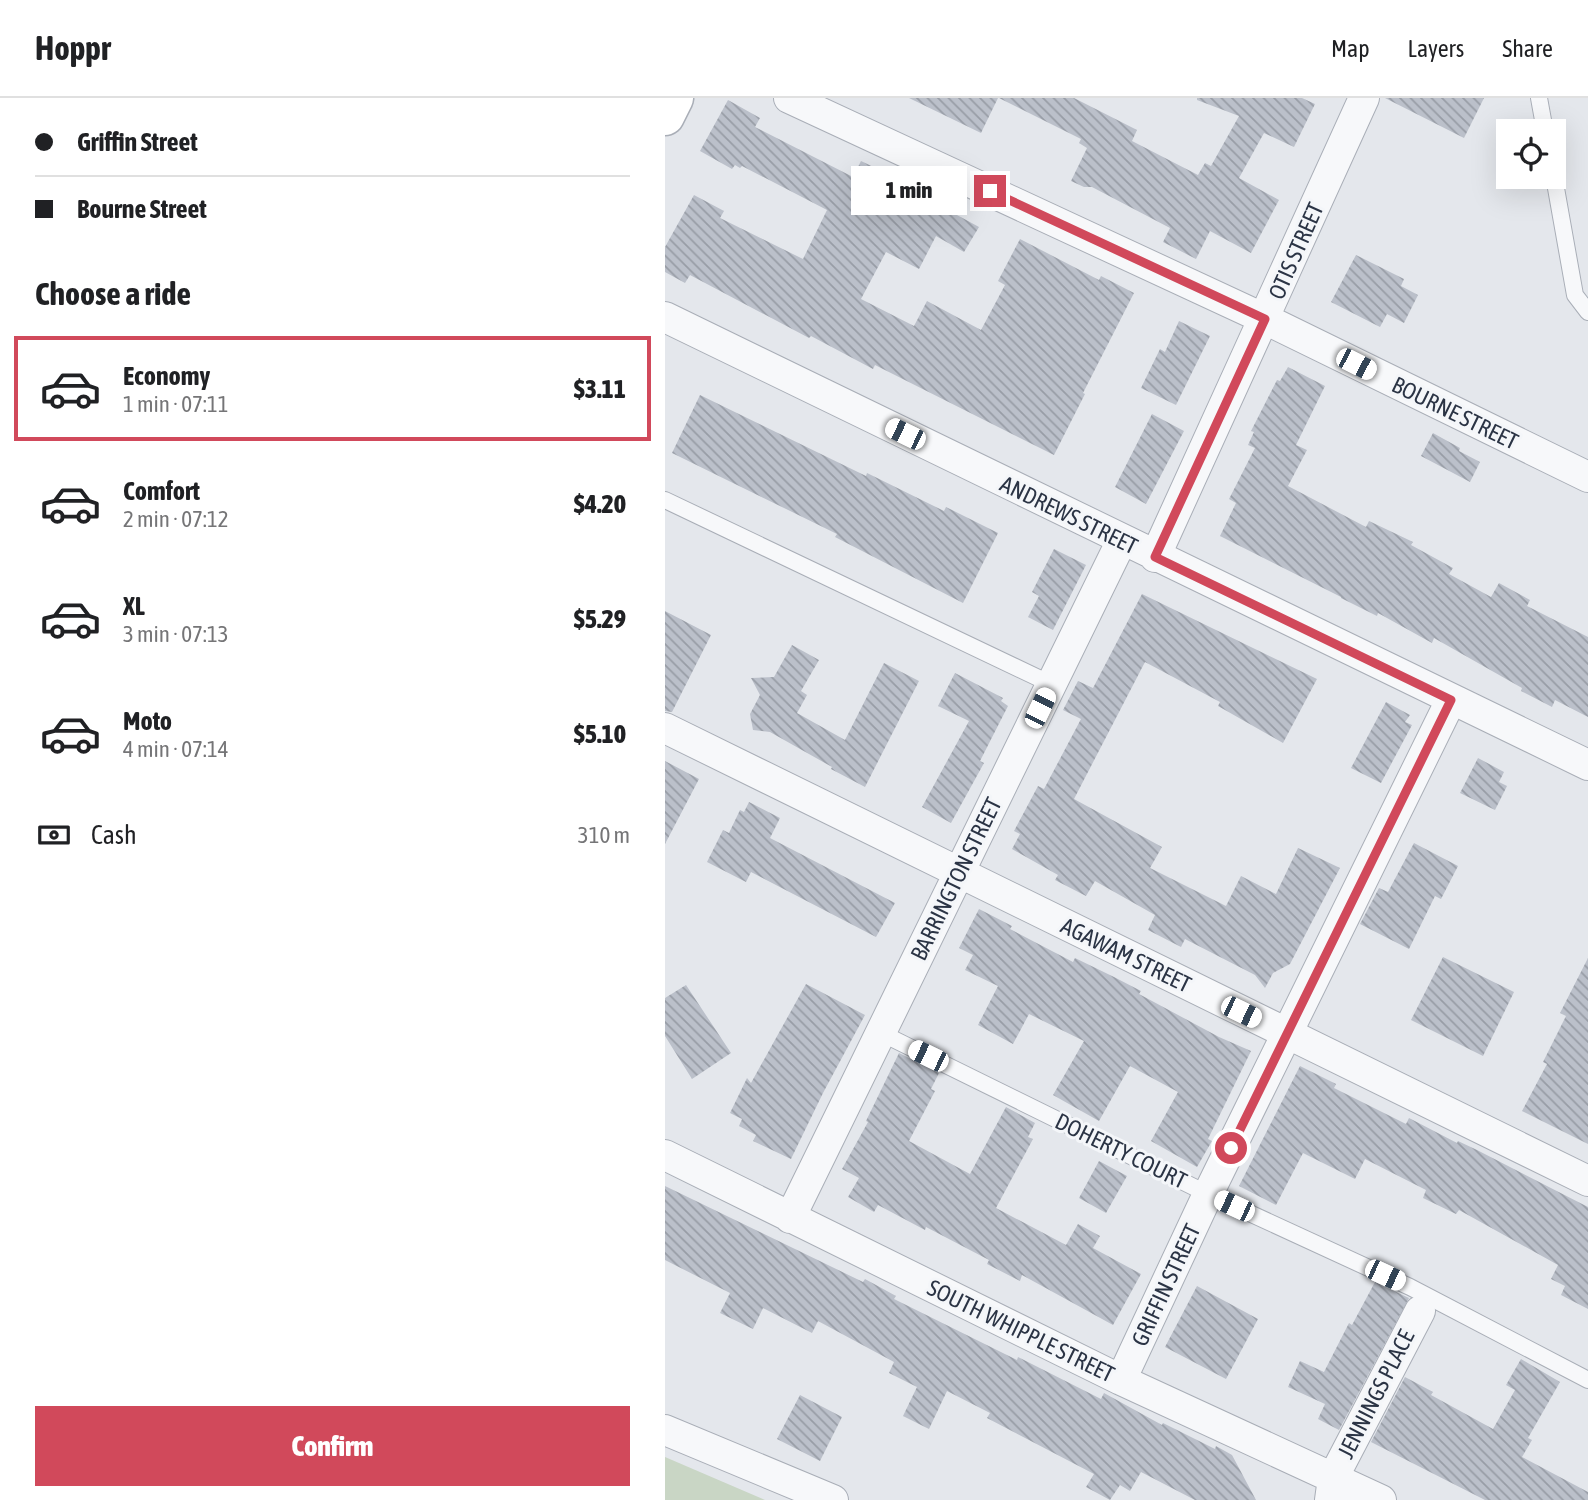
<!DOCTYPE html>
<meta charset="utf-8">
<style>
:root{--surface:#fff;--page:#f6f6f6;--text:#202124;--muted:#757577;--line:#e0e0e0;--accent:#d1495b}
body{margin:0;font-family:"Asap Condensed",sans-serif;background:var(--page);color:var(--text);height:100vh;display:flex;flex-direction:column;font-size:26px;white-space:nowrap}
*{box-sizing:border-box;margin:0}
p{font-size:23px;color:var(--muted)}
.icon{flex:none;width:38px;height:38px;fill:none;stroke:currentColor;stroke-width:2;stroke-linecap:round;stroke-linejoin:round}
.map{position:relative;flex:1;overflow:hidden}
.panel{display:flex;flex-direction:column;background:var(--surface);width:665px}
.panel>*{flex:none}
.guide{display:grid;align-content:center;height:154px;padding:0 35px;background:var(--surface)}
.buttons{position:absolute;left:831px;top:21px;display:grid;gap:14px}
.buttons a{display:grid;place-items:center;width:70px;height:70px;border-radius:0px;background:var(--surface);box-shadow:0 7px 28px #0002;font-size:35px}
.end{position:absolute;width:32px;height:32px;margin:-16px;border:9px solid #d1495b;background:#fff;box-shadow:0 0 0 4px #fff}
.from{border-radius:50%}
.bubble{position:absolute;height:49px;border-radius:0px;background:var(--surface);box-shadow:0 7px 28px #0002;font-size:23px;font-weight:800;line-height:49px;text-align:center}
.car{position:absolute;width:21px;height:42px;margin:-21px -10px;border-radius:9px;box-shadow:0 0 5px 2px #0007;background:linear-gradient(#fff 24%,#345 0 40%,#fff 0 76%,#345 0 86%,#fff 0)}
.guide b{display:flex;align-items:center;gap:24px;height:66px;font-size:26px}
.guide b+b{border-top:2px solid var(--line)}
.guide i{width:18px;height:18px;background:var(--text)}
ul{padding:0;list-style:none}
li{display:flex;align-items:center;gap:21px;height:105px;margin:0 14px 10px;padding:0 21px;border:4px solid transparent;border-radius:0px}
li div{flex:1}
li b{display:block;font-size:26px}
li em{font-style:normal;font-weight:800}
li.active{border-color:var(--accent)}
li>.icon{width:63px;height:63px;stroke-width:1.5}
h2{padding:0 35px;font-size:32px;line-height:84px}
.pay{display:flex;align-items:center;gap:18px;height:77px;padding:0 35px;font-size:26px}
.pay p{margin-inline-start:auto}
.cta{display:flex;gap:14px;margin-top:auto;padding:14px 35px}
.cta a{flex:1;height:80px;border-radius:0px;background:var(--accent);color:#fff;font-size:28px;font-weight:800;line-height:80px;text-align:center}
header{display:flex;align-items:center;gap:42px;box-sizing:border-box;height:98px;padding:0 35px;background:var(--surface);border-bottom:2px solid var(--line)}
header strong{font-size:33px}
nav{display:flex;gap:38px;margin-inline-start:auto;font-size:24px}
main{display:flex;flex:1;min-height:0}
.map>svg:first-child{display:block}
.green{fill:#c9d6c5}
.building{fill:url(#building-back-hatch)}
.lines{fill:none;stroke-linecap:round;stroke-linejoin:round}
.lane-casing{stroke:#a9aeb7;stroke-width:18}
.street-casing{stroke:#a9aeb7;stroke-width:32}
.secondary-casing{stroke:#a9aeb7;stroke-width:41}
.lane{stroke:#f7f8fa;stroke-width:16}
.street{stroke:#f7f8fa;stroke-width:30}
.secondary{stroke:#fff;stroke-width:38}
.route{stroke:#d1495b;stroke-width:9}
.labels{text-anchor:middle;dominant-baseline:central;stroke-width:6;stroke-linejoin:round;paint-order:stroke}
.street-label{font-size:23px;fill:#2b3445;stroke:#f4f6f9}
</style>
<header>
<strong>Hoppr</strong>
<nav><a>Map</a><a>Layers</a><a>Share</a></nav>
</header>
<main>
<section class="panel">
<div class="guide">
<b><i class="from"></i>Griffin Street</b>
<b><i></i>Bourne Street</b>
</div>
<h2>Choose a ride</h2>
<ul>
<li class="active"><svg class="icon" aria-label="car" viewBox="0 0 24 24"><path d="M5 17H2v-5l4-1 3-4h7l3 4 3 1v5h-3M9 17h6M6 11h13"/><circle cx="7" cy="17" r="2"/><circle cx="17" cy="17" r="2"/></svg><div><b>Economy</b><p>1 min · 07:11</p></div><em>$3.11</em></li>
<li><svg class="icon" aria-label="car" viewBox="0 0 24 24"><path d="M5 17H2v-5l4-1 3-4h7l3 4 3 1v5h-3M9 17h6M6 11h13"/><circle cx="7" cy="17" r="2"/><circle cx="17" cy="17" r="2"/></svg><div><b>Comfort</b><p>2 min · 07:12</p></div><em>$4.20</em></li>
<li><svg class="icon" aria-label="car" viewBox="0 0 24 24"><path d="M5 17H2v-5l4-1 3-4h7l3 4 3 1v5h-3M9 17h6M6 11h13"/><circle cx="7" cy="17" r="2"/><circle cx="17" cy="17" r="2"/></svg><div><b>XL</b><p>3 min · 07:13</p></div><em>$5.29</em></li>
<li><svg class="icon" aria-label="car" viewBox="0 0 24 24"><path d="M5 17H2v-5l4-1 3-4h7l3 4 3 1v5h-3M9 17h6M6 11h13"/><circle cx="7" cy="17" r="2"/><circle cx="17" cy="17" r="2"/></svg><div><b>Moto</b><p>4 min · 07:14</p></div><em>$5.10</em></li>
</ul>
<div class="pay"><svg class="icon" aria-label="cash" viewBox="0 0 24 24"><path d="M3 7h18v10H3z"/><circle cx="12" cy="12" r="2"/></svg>Cash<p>310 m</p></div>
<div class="cta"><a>Confirm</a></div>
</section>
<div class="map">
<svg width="923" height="1402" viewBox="0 0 923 1402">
<defs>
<pattern id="building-back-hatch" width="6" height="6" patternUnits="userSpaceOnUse" patternTransform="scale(1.75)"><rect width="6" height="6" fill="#bbc0ca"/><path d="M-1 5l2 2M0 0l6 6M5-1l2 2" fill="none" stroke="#989da6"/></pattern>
</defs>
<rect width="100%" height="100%" fill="#e4e7ec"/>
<path class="green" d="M 0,1359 L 100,1402 L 0,1402 Z"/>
<path class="building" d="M 244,0 L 333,0 L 316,35 Z
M 334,0 L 409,0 L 472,32 L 467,43 L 533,77 L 540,65 L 546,68 L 574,18 L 532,2 L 532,0 L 637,0 L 650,6 L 629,49 L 599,35 L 574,80 L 614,102 L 586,155 L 545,133 L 531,161 L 498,144 L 505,130 L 427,89 L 419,89 L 406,83 L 422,50 L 414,45 L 416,41 Z
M 720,0 L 819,0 L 799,40 Z
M 63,2 L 95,20 L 90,29 L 188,79 L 196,63 L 225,77 L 224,80 L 314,129 L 299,154 L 271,138 L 254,171 L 221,154 L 196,201 L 249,228 L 262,203 L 316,232 L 340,187 L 333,183 L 355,141 L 434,182 L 436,178 L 469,195 L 418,295 L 420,296 L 389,357 L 210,267 L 208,271 L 146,238 L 144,240 L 25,177 L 20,185 L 0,174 L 0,149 L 29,97 L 59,113 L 55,120 L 138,161 L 162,112 L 77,68 L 75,70 L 70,67 L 67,71 L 35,53 Z
M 691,157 L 739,181 L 736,188 L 753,197 L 739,225 L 722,216 L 715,229 L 666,204 Z
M 514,223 L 545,238 L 511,307 L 476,290 L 495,251 L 500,254 Z
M 623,269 L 660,288 L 631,347 L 642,352 L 623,388 L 701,429 L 704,423 L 748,444 L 746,447 L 788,470 L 784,476 L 826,499 L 834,485 L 865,502 L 862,508 L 923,539 L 923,619 L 890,602 L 887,609 L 856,593 L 857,590 L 769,540 L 767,545 L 713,515 L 712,518 L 676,500 L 676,499 L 555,438 L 571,405 L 564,401 L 590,350 L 583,347 L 589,334 L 586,333 L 612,282 L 615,283 Z
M 35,297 L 201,378 L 202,375 L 279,413 L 281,409 L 333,435 L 298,505 L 170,439 L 172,436 L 7,355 Z
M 487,316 L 519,333 L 481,406 L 450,389 Z
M 768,335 L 795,350 L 794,353 L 815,364 L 805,384 L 756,358 Z
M 389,451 L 421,467 L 388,532 L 363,519 L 374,498 L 367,494 Z
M 477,496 L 652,581 L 618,645 L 553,608 L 555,604 L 480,564 L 409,701 L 497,749 L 485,770 L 561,808 L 576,778 L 611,796 L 633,750 L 675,770 L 625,866 L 608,875 L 600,890 L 590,877 L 520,841 L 516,849 L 483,832 L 490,817 L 430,783 L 421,798 L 390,782 L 393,777 L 347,751 L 355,736 L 349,733 L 373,688 L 379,691 L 416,621 L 398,612 L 413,583 L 428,590 Z
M 0,513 L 46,537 L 7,614 L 0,613 Z
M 127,547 L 154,562 L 136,593 L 142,597 L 132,615 L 180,642 L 219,565 L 254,583 L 200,689 L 166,671 L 167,669 L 105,634 L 88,632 L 85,616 L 95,597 L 86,580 L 109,579 Z
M 290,575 L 338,600 L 336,603 L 343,608 L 315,663 L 319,665 L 286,725 L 257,709 L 304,623 L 273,608 Z
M 721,604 L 745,617 L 740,624 L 747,627 L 716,685 L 686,670 Z
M 813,660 L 839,674 L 834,684 L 842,688 L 830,712 L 795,695 Z
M 0,663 L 34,681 L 0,746 Z
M 84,704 L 115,720 L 105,740 L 230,805 L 211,839 L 86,774 L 81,784 L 42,764 L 58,732 L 64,735 L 75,712 L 79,714 Z
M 749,745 L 793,768 L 776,801 L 770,798 L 744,851 L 695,826 L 714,790 L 723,794 Z
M 314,811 L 347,828 L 345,831 L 408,864 L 410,860 L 449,879 L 476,893 L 474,896 L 554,939 L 586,953 L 543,1041 L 547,1043 L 532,1069 L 486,1043 L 513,994 L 465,968 L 434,1023 L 388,997 L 419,943 L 364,916 L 348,946 L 313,927 L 333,888 L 300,872 L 308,857 L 294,850 Z
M 778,859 L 849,894 L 818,958 L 746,922 Z
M 923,860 L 923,1046 L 857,1013 L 882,966 L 878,964 L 901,918 L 895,915 Z
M 141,886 L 200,917 L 158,995 L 126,1061 L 88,1043 L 91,1037 L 74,1028 L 77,1021 L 65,1015 L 82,980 L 86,985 Z
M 21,887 L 66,955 L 27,981 L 0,938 L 0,900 Z
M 234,955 L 274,975 L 266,991 L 270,993 L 244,1043 L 305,1076 L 341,1009 L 370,1025 L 363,1039 L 368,1041 L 331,1110 L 401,1147 L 413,1126 L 435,1138 L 428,1150 L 476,1176 L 448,1227 L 357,1177 L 355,1183 L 322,1166 L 324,1162 L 261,1129 L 260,1132 L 213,1107 L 209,1114 L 183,1099 L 194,1080 L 177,1071 L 203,1024 L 201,1023 Z
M 635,968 L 671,986 L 669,990 L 741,1026 L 744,1020 L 792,1045 L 793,1043 L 812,1052 L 923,1109 L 923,1211 L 896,1197 L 900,1188 L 886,1181 L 893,1167 L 794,1112 L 791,1116 L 758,1100 L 761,1092 L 700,1061 L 690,1081 L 638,1055 L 611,1107 L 574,1088 Z
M 434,1063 L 462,1078 L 441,1115 L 414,1100 Z
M 0,1088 L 198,1184 L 200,1181 L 231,1198 L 229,1201 L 352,1262 L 353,1259 L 436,1301 L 439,1295 L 497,1327 L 498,1325 L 550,1351 L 551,1348 L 567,1357 L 591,1402 L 530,1402 L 476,1374 L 465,1393 L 455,1387 L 445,1402 L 421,1389 L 429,1376 L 322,1320 L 325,1315 L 282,1293 L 264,1331 L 238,1318 L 252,1289 L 224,1275 L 229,1264 L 153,1223 L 147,1235 L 98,1210 L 88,1231 L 55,1215 L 65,1195 L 0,1162 Z
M 710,1184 L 744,1200 L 674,1332 L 653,1321 L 660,1306 L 623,1289 L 635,1263 L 659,1274 L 684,1225 L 687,1227 Z
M 532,1188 L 593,1221 L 561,1281 L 500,1249 Z
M 856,1261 L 895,1284 L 863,1340 L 867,1342 L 857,1359 L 923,1394 L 923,1402 L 820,1402 L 706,1344 L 740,1279 L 768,1294 L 766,1297 L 828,1331 L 850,1292 L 841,1287 Z
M 135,1297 L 177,1319 L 155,1363 L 112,1341 Z"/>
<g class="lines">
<g class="lane-casing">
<path id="lane" d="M 874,0 L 880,33
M 889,79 L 910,197 L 923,214
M 0,402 L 386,586
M 216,935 L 543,1096 L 745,1189 L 923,1282"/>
</g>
<g class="street-casing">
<path id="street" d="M 124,0 L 600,221 L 923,379
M 0,219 L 923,667
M 490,459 L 699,0
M 0,630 L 923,1083
M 0,1057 L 456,1282 L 716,1402
M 125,1120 L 457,442
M 456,1282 L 543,1096 L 786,602
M 0,1332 L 168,1402
M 665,1402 L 668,1380 L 755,1213"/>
</g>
<g class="secondary-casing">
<path id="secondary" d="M 0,18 L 9,0"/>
</g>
<use href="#lane" class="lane"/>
<use href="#street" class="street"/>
<use href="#secondary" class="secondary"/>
</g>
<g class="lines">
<path class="route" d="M 325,93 L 600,221 L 490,459 L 786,602 L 566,1050"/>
</g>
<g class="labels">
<g class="street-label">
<text transform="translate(631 153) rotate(-66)">OTIS STREET</text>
<text transform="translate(790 315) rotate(26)">BOURNE STREET</text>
<text transform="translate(404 417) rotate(26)">ANDREWS STREET</text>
<text transform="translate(291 781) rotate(-64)">BARRINGTON STREET</text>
<text transform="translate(461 857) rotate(26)">AGAWAM STREET</text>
<text transform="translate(456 1053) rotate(26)">DOHERTY COURT</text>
<text transform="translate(501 1187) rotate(-65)">GRIFFIN STREET</text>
<text transform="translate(356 1233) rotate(26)">SOUTH WHIPPLE STREET</text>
<text transform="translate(711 1296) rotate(-63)">JENNINGS PLACE</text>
</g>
</g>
</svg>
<div class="buttons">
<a><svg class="icon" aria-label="locate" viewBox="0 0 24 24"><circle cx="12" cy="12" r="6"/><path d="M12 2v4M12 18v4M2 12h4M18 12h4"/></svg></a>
</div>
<i class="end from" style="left:566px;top:1050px"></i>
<i class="end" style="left:325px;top:93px"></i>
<div class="bubble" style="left:186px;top:68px;width:116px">1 min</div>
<i class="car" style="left:691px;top:266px;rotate:117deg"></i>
<i class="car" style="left:240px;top:336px;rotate:296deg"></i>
<i class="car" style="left:375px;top:610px;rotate:26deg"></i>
<i class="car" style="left:576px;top:914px;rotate:116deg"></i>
<i class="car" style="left:263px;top:958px;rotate:296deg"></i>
<i class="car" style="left:569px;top:1108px;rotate:295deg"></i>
<i class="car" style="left:720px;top:1177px;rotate:115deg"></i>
</div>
</main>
